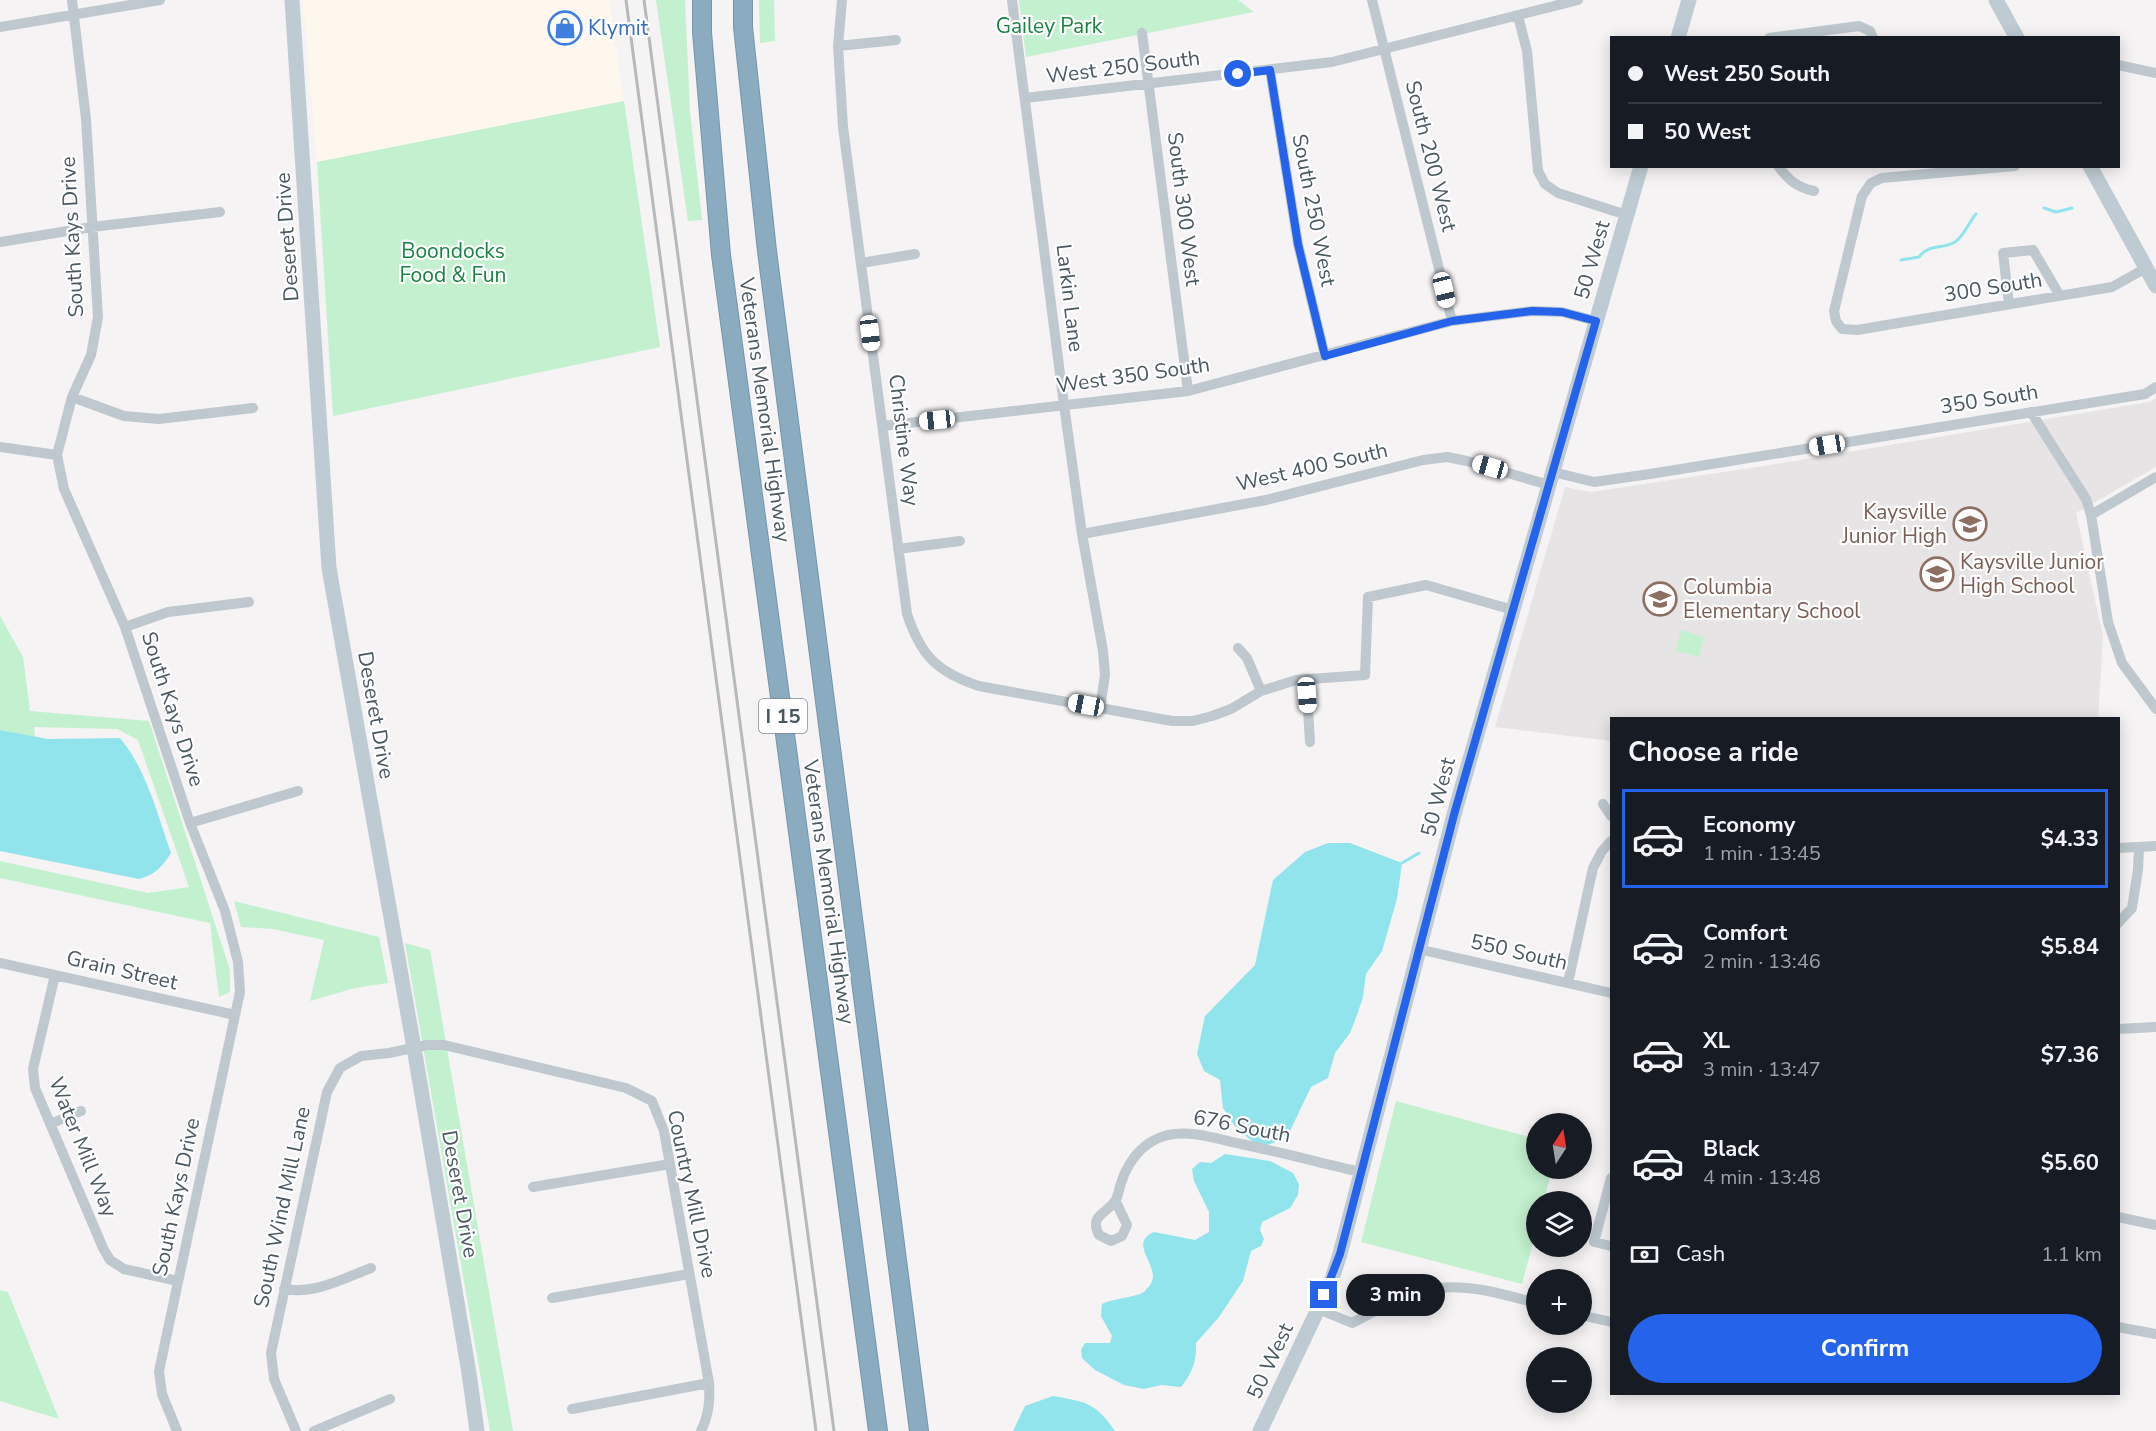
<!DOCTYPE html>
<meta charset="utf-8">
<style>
:root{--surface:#171b24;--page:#242831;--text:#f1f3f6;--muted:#9ea1a6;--line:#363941;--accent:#2563eb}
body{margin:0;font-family:"Nunito Sans",sans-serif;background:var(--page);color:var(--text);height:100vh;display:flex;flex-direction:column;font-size:22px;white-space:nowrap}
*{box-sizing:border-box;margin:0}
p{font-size:20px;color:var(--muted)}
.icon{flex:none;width:33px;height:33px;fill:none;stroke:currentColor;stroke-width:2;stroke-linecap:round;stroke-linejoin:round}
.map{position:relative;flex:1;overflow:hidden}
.details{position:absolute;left:1610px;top:717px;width:510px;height:678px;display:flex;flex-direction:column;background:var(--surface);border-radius:0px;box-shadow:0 3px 15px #0003}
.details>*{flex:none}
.banner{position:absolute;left:1610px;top:36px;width:510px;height:132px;border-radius:0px;box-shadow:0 3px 15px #0003;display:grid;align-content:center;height:132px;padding:0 18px;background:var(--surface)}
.needle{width:39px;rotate:12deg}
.buttons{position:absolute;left:1526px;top:1113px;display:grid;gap:12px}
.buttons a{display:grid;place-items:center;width:66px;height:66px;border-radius:50%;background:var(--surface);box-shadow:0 3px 15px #0003;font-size:30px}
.end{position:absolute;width:27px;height:27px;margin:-14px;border:8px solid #2563eb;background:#fff;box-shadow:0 0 0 3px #fff}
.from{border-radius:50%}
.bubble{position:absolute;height:42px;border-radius:21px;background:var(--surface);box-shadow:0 3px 15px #0003;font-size:20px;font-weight:700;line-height:42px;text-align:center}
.car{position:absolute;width:18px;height:36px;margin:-18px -9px;border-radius:8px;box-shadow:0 0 4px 2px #0007;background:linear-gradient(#fff 24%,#345 0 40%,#fff 0 76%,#345 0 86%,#fff 0)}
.banner b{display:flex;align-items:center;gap:21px;height:57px;font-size:22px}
.banner b+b{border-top:2px solid var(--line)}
.banner i{width:15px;height:15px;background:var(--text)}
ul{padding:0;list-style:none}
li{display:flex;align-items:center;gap:18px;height:99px;margin:0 12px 9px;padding:0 6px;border:3px solid transparent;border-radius:0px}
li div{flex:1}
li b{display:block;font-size:22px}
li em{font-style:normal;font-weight:700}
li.selected{border-color:var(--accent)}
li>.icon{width:54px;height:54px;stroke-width:1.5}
h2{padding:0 18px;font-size:27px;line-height:72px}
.pay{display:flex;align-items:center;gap:15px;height:66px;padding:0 18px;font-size:22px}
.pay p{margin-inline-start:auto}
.button{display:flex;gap:12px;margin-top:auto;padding:12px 18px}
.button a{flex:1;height:69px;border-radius:36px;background:var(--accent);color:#fff;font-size:24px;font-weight:700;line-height:69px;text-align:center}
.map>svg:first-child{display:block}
.commercial{fill:#fdf7ee}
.education{fill:#e6e4e5}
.green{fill:#c3f0cf}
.water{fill:#91e4ec}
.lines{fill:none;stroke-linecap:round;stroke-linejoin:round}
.stream{stroke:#91e4ec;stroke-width:3}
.highway-casing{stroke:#7696ac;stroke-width:20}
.street{stroke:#bec8ce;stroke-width:10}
.secondary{stroke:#bfcbd3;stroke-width:15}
.highway{stroke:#8babc0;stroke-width:18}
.rail{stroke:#b5b8bc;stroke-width:3}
.route{stroke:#2563eb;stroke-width:8}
.labels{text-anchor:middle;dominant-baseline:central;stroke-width:4.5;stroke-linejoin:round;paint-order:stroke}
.shield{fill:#fff;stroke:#808a90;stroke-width:1.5}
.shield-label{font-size:20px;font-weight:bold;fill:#4a5860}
.park-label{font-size:21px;fill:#198342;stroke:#fff}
.shop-label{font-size:21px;fill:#366cbe;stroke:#fff;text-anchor:start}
.street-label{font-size:21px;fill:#4a5860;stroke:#fff}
.education-label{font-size:21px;fill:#785e54;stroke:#fff;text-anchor:start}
</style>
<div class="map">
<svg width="2156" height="1431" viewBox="0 0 2156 1431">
<rect width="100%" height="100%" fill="#f5f3f3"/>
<path class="commercial" d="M 303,0 L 609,0 L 624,101 L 317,162 Z"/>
<path class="education" d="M 2156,398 L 2156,467 L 2076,513 L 2103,636 L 2098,718 L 1611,718 L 1611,741 L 1495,727 L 1565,487 L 1591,492 L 1770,465 L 2149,402 Z"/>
<path class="green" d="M 656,0 L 685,0 L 690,111 L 702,220 L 688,221 Z
M 759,0 L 774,0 L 775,41 L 760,43 Z
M 1019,0 L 1238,0 L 1254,12 L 1026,57 Z
M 624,101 L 660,347 L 333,416 L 317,162 Z
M 0,616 L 23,657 L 30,711 L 149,721 L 230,970 L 230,992 L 219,997 L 210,923 L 0,878 L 0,861 L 148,893 L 189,887 L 138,740 L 117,729 L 34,727 L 35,737 L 0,730 Z
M 1681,630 L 1704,637 L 1699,657 L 1676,651 Z
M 234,901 L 379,937 L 388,983 L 355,988 L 310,1001 L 324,940 L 273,929 L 241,927 Z
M 405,943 L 430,950 L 513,1431 L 490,1431 Z
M 1396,1101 L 1536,1139 L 1536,1168 L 1552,1169 L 1544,1201 L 1536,1202 L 1536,1232 L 1522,1284 L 1361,1242 Z
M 0,1290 L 8,1292 L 59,1419 L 0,1401 Z"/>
<path class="water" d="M 0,730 L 48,739 L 120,738 C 147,770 157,814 171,853 C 162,867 155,875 139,879 L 0,851 Z
M 1328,843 L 1350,843 L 1402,863 L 1397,899 L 1382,951 L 1366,974 L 1363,997 L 1357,1015 L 1350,1033 L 1335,1053 L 1328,1078 L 1311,1087 L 1289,1133 L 1274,1143 L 1263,1146 L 1252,1141 L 1236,1128 L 1223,1108 L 1220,1080 L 1204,1071 L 1197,1054 L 1205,1016 L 1255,965 L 1273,880 L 1305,852 Z
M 1225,1154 L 1270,1161 L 1293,1173 L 1299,1184 L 1298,1195 L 1290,1208 L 1262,1222 L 1260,1230 L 1264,1239 L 1261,1246 L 1251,1251 L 1243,1281 L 1219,1317 L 1196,1343 C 1197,1361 1192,1373 1181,1387 L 1161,1385 L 1144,1389 L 1124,1385 L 1095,1370 L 1082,1358 L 1081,1350 L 1085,1343 L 1110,1343 L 1112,1336 L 1101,1316 L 1102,1304 C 1114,1298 1134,1298 1144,1292 C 1145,1291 1149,1286 1150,1285 C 1163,1267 1126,1244 1154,1232 L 1195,1240 L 1209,1232 L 1209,1212 L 1194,1181 L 1192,1169 L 1200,1162 L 1211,1163 Z
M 1053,1396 C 1086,1402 1095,1402 1115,1431 L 1013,1431 L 1025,1406 Z"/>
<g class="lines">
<path class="stream" d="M 2044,208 L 2056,212 L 2072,208
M 1901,260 L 1919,257 C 1930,243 1941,250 1955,242 C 1964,236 1969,222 1976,214
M 1402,863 L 1419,853"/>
<g class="highway-casing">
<path id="highway" d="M 702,0 L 702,32 L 721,255 L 878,1431
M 743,0 L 743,27 L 767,251 L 919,1431"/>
</g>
<path class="street" d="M 72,0 L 86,119 L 98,317 L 91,355 L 72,397 L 57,455 L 64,489 L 125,627 L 190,823 L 225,911 L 238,962 L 240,992 L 159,1371 L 162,1394 L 177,1431
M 842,0 L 838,46 L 843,127 L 907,614 C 921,656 937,672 979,686 L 1172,721 L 1193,721 L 1212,716 L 1231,709 L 1261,691 L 1296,680 L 1365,675 L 1368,597 L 1426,585 L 1513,610
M 1012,0 L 1064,405 L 1082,534 L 1103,651 L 1105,675 L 1100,708
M 1372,0 L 1452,321
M 1518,16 L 1527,51 L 1538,171 L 1545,184 L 1558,193 L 1627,215
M 0,27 L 160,0
M 1142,33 L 1188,391
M 1769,38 L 1859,26 L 1870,31 L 1873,38
M 838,46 L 896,40
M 2118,65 L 2156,73
M 1270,70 L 1298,244 L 1325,356
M 1025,98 L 1332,62 L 1578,0
M 1778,166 C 1789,180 1796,187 1814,191
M 2015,166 L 1882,178 L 1871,183 L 1862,196 L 1834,311 L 1836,321 L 1842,329 L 1857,330 L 2112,287 L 2146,268
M 0,242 L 92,227 L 220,212
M 861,263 L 915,254
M 2009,304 L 2003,253 L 2033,250 L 2060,296
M 72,397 L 124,416 L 159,419 L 253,408
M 2031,412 L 2086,499 L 2091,515 L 2108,622 L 2122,663 L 2156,709
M 882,426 L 1188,391 L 1452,321 L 1532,311 L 1562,312 L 1596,321
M 0,447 L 57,455
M 1553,472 L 1594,482 L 1650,474 L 2145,394 L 2156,387
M 2091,515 L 2156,477
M 1082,534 L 1266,500 L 1423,460 L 1447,457 L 1467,461 L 1549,485
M 898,549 L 960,541
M 125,627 L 168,612 L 249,602
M 1238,648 L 1247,658 L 1261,691
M 1306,679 L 1310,742
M 1603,804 L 1611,816
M 190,823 L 298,791
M 2118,848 L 2156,846
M 2118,923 L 2132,908 L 2138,870 L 2139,847
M 1418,949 L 1611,993
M 0,963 L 235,1015
M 55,975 L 33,1069 L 35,1088 L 103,1248 L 110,1260 L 124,1269 L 178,1281
M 1568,983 L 1593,868 L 1602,851 L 1611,841
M 2118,1029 L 2156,1027
M 50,1124 L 81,1111
M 1611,1178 L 1594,1242 L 1611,1246
M 533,1187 L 670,1164
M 1116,1202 L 1127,1225 L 1122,1236 L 1111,1241 L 1099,1235 C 1087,1212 1114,1213 1118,1194 C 1124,1167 1139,1142 1168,1135 C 1192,1130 1217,1139 1241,1144 C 1281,1152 1321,1163 1361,1172
M 2118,1217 L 2156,1225
M 284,1289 C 314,1295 344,1278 371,1268
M 552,1298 L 689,1274
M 1318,1309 L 1352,1323 C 1379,1309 1407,1293 1439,1288 C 1471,1284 1505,1295 1536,1303
M 1581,1315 L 1611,1322
M 2118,1327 L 2156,1334
M 572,1409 L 709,1383
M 296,1431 L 274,1379 L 271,1353 L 327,1092 L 340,1068 L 361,1056 L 389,1053 L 427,1045 L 444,1045 L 626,1088 L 652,1101 L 664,1131 L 709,1383 C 710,1401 709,1415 701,1431
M 314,1431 L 390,1399"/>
<path class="secondary" d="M 292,0 L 329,568 L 414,1048 L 469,1373 L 477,1431
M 1996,0 L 2017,38
M 1678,38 L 1689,0
M 2090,166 L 2156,286
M 1260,1431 L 1331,1282 L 1340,1254 L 1455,811 L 1641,166"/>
<use href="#highway" class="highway"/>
<path class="rail" d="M 626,0 L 816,1431
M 644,0 L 834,1431"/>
</g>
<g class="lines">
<path class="route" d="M 1238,74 L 1270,70 L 1298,244 L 1325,356 L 1452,321 L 1532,311 L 1562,312 L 1596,321 L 1455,811 L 1340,1254 L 1324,1295"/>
</g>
<defs>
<g id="shop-ring" transform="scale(1.725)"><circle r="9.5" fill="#fff" stroke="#3f7fe0" stroke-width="1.5"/><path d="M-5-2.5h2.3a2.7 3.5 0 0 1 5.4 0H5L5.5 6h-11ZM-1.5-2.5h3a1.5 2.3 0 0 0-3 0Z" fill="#3f7fe0"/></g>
<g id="school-ring" transform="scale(1.725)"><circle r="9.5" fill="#fff" stroke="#8d6e63" stroke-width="1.5"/><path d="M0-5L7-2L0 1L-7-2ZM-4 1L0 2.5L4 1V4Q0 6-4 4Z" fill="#8d6e63"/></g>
</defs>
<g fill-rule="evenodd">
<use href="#shop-ring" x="565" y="28"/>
<use href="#school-ring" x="1970" y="524"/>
<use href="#school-ring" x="1937" y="574"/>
<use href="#school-ring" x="1660" y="599"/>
</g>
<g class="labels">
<rect class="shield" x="759" y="699" width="48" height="34" rx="4.5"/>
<g class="shield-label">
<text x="783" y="716">I 15</text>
</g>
<g class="park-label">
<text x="1049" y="26">Gailey Park</text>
<text x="453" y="251">Boondocks<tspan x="453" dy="24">Food &amp; Fun</tspan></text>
</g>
<g class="shop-label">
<text x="588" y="28">Klymit</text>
</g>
<g class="street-label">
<text transform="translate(1123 67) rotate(-7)">West 250 South</text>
<text transform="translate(1431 156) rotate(76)">South 200 West</text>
<text transform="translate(1184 209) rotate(83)">South 300 West</text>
<text transform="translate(1314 210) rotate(79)">South 250 West</text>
<text transform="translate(72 237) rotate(-93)">South Kays Drive</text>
<text transform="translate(287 237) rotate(-94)">Deseret Drive</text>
<text transform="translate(1592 260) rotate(-74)">50 West</text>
<text transform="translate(1993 287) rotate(-9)">300 South</text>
<text transform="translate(1070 298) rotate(83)">Larkin Lane</text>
<text transform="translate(1133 375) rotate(-8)">West 350 South</text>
<text transform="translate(1989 399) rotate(-9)">350 South</text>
<text transform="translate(765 410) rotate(82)">Veterans Memorial Highway</text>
<text transform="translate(904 440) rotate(83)">Christine Way</text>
<text transform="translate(1312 467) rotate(-13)">West 400 South</text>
<text transform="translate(173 709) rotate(72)">South Kays Drive</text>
<text transform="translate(376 715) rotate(80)">Deseret Drive</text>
<text transform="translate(1438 797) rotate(-75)">50 West</text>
<text transform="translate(829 892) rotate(82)">Veterans Memorial Highway</text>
<text transform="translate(1519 952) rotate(13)">550 South</text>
<text transform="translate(122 970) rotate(13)">Grain Street</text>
<text transform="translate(1242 1126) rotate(11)">676 South</text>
<text transform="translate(83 1147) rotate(68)">Water Mill Way</text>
<text transform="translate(460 1194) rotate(80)">Deseret Drive</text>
<text transform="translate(692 1194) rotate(78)">Country Mill Drive</text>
<text transform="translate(176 1197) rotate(-78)">South Kays Drive</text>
<text transform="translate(282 1207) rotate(-78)">South Wind Mill Lane</text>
<text transform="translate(1270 1361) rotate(-65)">50 West</text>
</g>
<g class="education-label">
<text x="1947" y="512" text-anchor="end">Kaysville<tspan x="1947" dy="24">Junior High</tspan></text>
<text x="1960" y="562">Kaysville Junior<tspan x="1960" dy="24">High School</tspan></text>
<text x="1683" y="587">Columbia<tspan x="1683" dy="24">Elementary School</tspan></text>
</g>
</g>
</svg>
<div class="buttons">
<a><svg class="needle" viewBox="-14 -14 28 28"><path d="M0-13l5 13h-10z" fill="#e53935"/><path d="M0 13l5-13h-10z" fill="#9ea1a6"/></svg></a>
<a><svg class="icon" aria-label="layers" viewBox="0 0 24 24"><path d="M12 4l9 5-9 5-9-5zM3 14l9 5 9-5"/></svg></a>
<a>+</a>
<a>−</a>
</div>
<i class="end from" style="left:1238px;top:74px"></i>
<i class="end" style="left:1324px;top:1295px"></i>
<div class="bubble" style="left:1346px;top:1274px;width:99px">3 min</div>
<i class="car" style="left:1444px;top:290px;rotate:166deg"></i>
<i class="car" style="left:870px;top:333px;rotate:173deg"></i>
<i class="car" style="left:937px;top:420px;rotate:264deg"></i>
<i class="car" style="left:1827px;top:445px;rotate:261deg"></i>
<i class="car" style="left:1490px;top:467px;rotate:286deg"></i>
<i class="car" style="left:1307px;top:695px;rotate:176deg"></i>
<i class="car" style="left:1086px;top:705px;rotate:281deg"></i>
<div class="banner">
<b><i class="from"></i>West 250 South</b>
<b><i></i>50 West</b>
</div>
<section class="details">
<h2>Choose a ride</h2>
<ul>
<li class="selected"><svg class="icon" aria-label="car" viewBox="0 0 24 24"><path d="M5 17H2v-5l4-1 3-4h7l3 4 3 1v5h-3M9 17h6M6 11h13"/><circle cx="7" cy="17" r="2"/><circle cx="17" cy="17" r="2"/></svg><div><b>Economy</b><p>1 min · 13:45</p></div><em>$4.33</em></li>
<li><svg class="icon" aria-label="car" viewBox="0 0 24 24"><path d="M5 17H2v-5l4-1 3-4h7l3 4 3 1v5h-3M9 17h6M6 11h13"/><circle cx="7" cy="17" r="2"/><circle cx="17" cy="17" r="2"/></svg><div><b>Comfort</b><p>2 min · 13:46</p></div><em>$5.84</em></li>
<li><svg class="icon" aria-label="car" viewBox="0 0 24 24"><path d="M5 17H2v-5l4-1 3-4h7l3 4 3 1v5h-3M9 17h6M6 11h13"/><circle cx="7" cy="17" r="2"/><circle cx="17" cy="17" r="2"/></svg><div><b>XL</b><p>3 min · 13:47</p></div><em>$7.36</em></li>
<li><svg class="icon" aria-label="car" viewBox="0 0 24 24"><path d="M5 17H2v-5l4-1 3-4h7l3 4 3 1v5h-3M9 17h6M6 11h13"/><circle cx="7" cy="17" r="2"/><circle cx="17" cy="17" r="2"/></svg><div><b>Black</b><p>4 min · 13:48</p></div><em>$5.60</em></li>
</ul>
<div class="pay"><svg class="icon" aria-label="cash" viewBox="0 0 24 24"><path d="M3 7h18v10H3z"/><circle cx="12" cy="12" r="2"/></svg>Cash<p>1.1 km</p></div>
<div class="button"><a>Confirm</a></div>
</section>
</div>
